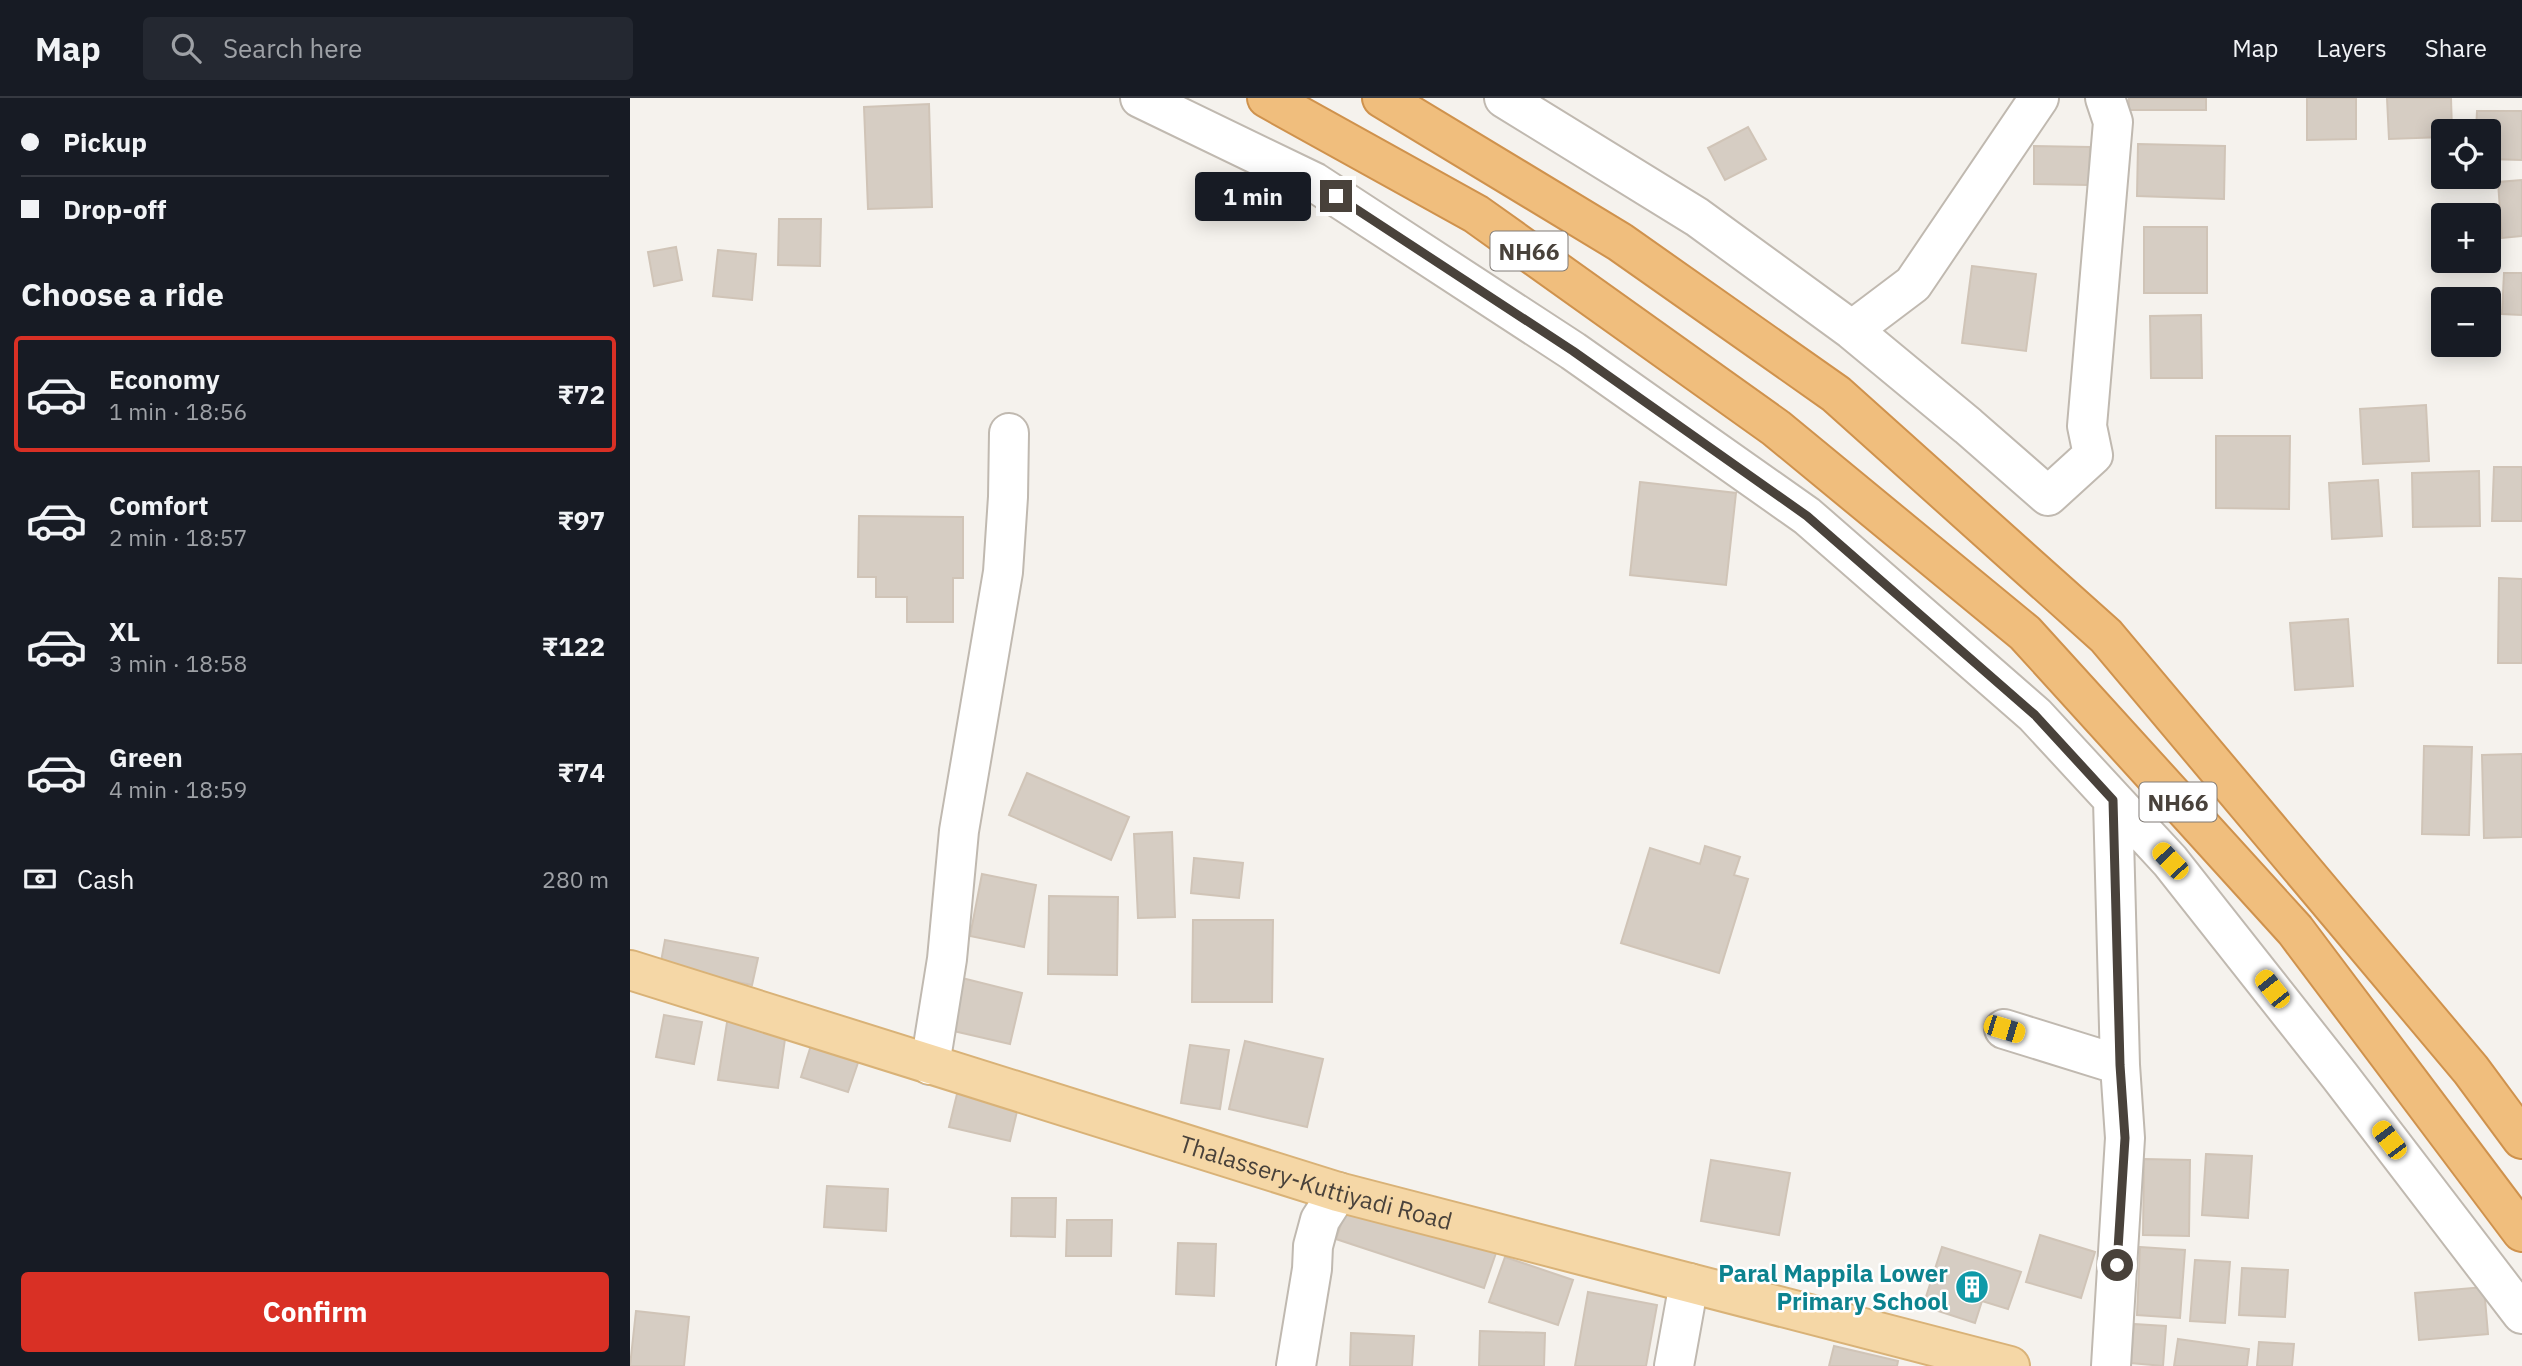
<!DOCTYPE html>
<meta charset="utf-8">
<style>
:root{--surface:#171b24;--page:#242831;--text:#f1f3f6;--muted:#9ea1a6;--line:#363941;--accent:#d93025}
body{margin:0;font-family:"IBM Plex Sans",sans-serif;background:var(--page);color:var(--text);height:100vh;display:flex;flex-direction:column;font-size:26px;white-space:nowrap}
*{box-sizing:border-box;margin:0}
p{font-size:23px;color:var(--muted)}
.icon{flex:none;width:38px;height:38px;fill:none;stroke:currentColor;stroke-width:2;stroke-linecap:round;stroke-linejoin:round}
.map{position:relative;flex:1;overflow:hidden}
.side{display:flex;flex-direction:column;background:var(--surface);width:630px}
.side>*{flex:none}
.hud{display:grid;align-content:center;height:154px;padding:0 21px;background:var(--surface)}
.buttons{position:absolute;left:1801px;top:21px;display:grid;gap:14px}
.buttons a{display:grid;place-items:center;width:70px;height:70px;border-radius:7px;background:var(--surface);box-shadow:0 4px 18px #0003;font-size:35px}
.end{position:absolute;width:32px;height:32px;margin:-16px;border:9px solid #49423b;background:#fff;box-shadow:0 0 0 4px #fff}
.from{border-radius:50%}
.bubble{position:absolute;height:49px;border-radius:7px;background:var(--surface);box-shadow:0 4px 18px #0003;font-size:23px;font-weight:700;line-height:49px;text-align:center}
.car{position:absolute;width:21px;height:42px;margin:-21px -10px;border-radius:9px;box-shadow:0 0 5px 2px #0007;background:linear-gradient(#f5c518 24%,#345 0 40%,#f5c518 0 76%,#345 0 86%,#f5c518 0)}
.hud b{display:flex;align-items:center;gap:24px;height:66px;font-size:26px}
.hud b+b{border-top:2px solid var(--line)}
.hud i{width:18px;height:18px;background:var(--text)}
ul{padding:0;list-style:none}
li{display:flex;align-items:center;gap:21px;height:116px;margin:0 14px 10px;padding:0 7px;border:4px solid transparent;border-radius:7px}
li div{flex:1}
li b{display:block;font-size:26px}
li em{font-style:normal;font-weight:700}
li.current{border-color:var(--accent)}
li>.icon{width:63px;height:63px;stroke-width:1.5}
h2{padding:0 21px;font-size:32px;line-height:84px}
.pay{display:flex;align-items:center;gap:18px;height:77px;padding:0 21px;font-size:26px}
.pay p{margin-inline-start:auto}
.primary-button{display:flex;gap:14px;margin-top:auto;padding:14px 21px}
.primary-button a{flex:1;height:80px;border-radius:7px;background:var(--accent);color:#fff;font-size:28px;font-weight:700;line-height:80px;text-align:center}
header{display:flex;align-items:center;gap:42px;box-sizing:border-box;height:98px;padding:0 35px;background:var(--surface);border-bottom:2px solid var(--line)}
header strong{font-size:33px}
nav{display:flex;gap:38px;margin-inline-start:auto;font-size:24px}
.search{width:490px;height:63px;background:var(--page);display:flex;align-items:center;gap:18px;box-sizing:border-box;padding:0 24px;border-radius:7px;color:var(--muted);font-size:26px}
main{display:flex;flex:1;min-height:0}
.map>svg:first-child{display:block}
.building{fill:#d6cdc3;stroke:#d0c4b7;stroke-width:2}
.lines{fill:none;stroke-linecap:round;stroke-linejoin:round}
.minor-casing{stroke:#c0b9b0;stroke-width:42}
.major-casing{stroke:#d9b277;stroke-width:42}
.highway-casing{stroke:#cf924d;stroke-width:42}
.minor{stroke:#fff;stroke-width:38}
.major{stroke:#f5d7a6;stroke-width:38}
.highway{stroke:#f0be7d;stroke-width:38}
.route{stroke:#49423b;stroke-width:9}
.labels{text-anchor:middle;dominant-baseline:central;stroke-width:5;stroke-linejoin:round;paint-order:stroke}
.shield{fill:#fff;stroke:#807b76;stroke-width:2}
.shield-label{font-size:23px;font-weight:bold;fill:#49423b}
.street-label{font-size:24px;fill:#49423b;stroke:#fff}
.culture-label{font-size:24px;font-weight:bold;fill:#0d838f;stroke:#fff;text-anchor:end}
</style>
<header>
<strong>Map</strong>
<div class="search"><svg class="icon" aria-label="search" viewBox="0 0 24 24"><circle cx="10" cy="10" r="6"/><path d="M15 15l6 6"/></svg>Search here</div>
<nav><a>Map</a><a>Layers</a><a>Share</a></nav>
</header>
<main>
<section class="side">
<div class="hud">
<b><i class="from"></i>Pickup</b>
<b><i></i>Drop-off</b>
</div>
<h2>Choose a ride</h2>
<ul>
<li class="current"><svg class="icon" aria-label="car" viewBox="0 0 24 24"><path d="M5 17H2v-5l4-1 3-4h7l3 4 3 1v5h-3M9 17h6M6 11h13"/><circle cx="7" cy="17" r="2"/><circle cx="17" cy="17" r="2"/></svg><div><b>Economy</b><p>1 min · 18:56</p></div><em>₹72</em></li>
<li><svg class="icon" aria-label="car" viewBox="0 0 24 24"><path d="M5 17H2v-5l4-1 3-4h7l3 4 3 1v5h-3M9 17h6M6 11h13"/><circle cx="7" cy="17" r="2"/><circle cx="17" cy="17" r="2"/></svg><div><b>Comfort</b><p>2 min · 18:57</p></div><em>₹97</em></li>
<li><svg class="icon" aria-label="car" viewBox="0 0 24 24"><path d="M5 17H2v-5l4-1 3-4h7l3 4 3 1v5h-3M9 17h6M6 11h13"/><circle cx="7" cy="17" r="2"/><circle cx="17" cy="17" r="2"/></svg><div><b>XL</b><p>3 min · 18:58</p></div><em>₹122</em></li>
<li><svg class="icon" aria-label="car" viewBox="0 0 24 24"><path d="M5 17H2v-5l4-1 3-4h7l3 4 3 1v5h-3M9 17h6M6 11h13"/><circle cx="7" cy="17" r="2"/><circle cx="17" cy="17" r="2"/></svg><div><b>Green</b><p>4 min · 18:59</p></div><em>₹74</em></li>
</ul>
<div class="pay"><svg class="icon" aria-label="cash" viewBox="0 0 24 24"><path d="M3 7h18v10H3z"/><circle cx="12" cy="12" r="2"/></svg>Cash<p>280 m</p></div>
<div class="primary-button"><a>Confirm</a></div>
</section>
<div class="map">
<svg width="1892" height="1268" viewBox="0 0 1892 1268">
<rect width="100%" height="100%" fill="#f5f2ed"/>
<path class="building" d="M 1499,0 L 1576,0 L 1576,12 L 1499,12 Z
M 1677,0 L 1726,0 L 1726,41 L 1677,42 Z
M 1757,0 L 1821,0 L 1822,33 L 1813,33 L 1813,39 L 1759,41 Z
M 299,6 L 302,109 L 238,111 L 234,9 Z
M 1847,13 L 1892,13 L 1892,62 L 1858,61 L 1858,33 L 1846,33 Z
M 1118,29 L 1136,61 L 1095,82 L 1078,50 Z
M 1508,46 L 1595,48 L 1594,101 L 1507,98 Z
M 1404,48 L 1460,49 L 1459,87 L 1404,86 Z
M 1892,82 L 1892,138 L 1872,140 L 1868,84 Z
M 149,121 L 191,121 L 190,168 L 148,167 Z
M 1514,129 L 1577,129 L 1577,195 L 1514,195 Z
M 46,149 L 52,182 L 24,188 L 18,154 Z
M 88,152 L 126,156 L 122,202 L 83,198 Z
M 1342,168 L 1406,176 L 1396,253 L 1332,245 Z
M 1874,175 L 1892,175 L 1892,217 L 1872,216 Z
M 1571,217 L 1572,280 L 1521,280 L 1520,218 Z
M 1796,307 L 1799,363 L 1733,366 L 1730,311 Z
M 1586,338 L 1660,338 L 1659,411 L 1586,410 Z
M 1864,369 L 1892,369 L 1892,423 L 1862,423 Z
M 1849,373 L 1850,428 L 1783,429 L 1782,375 Z
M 1748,382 L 1752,438 L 1702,441 L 1699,385 Z
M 1010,384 L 1106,395 L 1096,487 L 1000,477 Z
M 229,418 L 333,419 L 333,480 L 323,480 L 323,524 L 277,524 L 277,499 L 246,499 L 246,479 L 228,479 Z
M 1869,480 L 1892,481 L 1892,565 L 1868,565 Z
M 1718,521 L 1723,588 L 1665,592 L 1660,525 Z
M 1794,648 L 1842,649 L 1839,737 L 1792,736 Z
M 1892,656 L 1892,739 L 1854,740 L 1852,657 Z
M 397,675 L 499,719 L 481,762 L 379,717 Z
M 542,734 L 545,819 L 508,820 L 504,736 Z
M 1075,748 L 1110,759 L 1104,777 L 1118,781 L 1089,875 L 991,845 L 1020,750 L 1070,766 Z
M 564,760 L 613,765 L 609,800 L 561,795 Z
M 352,776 L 406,787 L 394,849 L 340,838 Z
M 419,798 L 488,799 L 487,877 L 418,876 Z
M 563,822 L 643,822 L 642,904 L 562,904 Z
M 35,842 L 128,860 L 122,887 L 30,869 Z
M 332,880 L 392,895 L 380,946 L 319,932 Z
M 34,917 L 72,924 L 64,966 L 26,959 Z
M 98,918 L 157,927 L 148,990 L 88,982 Z
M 183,941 L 231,956 L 218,994 L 171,979 Z
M 615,943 L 693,961 L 677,1029 L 599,1011 Z
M 560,947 L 599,952 L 590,1011 L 551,1005 Z
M 328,992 L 389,1005 L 380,1043 L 319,1029 Z
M 1576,1056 L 1622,1058 L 1618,1120 L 1572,1117 Z
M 1514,1061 L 1560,1062 L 1559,1138 L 1513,1137 Z
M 1081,1062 L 1160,1075 L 1149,1137 L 1071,1123 Z
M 197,1088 L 258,1091 L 256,1133 L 194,1129 Z
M 382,1100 L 426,1100 L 425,1139 L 381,1138 Z
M 718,1106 L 866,1155 L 854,1190 L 706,1141 Z
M 437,1122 L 482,1122 L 481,1158 L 436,1158 Z
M 1410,1137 L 1465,1154 L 1451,1200 L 1396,1184 Z
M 548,1145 L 586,1146 L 584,1198 L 546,1196 Z
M 1312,1149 L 1391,1174 L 1378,1211 L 1352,1203 L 1345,1225 L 1293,1208 Z
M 1510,1149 L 1555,1152 L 1550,1220 L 1507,1217 Z
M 875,1159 L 943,1182 L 928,1227 L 859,1204 Z
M 1565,1162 L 1600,1164 L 1595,1225 L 1560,1223 Z
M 1612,1170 L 1658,1172 L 1655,1219 L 1609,1217 Z
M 1854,1189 L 1858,1236 L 1789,1242 L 1785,1195 Z
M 958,1194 L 1027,1207 L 1016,1268 L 945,1268 Z
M 6,1213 L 59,1219 L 54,1268 L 0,1268 Z
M 1504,1226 L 1536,1228 L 1533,1268 L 1501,1265 Z
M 850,1233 L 915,1235 L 914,1268 L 849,1268 Z
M 721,1235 L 784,1238 L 782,1268 L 720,1268 Z
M 1548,1241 L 1619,1251 L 1617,1268 L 1544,1268 Z
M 1629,1244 L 1664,1246 L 1662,1268 L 1627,1268 Z
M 1204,1248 L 1268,1263 L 1267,1268 L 1199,1268 Z"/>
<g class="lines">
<g class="minor-casing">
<path id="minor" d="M 510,0 L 684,84 L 943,253 L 1177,418 L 1405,617 L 1540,763 L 1709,977 L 1892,1216
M 874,0 L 1067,119 L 1222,232 L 1338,328 L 1418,398 L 1463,357 L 1457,328 L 1483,24 L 1475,0
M 1222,232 L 1283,186 L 1409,0
M 1483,702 L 1490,967
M 1374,931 L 1490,967 L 1495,1040 L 1481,1268
M 300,967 L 317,861 L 329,733 L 373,474 L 378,399 L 379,335
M 666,1268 L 682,1171 L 683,1148 L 690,1122 L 708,1094
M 1044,1268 L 1059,1185"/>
</g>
<g class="major-casing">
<g id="major">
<path id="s1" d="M 0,872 L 708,1094 L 1380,1268"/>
</g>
</g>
<g class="highway-casing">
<path id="highway" d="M 637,0 L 846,116 L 1146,330 L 1395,535 L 1665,832 L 1892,1134
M 752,0 L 990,144 L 1206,296 L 1476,538 L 1841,972 L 1892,1041"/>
</g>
<use href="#minor" class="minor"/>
<use href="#major" class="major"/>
<use href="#highway" class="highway"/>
</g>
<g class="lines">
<path class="route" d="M 706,98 L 943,253 L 1177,418 L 1405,617 L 1483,702 L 1490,967 L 1495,1040 L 1487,1167"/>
</g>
<defs>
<g id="building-disc" transform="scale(1.75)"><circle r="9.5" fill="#0f9aa8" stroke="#fff"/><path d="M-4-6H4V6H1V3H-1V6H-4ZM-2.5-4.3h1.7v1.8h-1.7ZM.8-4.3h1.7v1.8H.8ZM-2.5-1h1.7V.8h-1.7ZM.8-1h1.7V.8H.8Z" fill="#fff"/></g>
</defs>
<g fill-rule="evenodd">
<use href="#building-disc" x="1342" y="1189"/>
</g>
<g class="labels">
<g class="shield">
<rect x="860.5" y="133.5" width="77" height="39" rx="5"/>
<rect x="1509.5" y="684.5" width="77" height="39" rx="5"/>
</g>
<g class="shield-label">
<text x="899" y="153">NH66</text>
<text x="1548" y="704">NH66</text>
</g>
<g class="street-label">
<text stroke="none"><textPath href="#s1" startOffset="718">Thalassery-Kuttiyadi Road</textPath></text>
</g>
<g class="culture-label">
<text x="1318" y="1175">Paral Mappila Lower<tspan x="1318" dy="28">Primary School</tspan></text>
</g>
</g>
</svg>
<div class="buttons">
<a><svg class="icon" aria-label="locate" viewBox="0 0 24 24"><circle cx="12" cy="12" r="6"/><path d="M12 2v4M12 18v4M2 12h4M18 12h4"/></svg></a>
<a>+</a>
<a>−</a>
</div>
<i class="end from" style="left:1487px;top:1167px"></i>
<i class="end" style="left:706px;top:98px"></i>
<div class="bubble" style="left:565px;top:74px;width:116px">1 min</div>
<i class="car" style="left:1540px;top:763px;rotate:317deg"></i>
<i class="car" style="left:1642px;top:891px;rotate:322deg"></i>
<i class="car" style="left:1374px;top:931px;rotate:107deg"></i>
<i class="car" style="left:1759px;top:1042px;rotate:323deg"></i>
</div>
</main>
